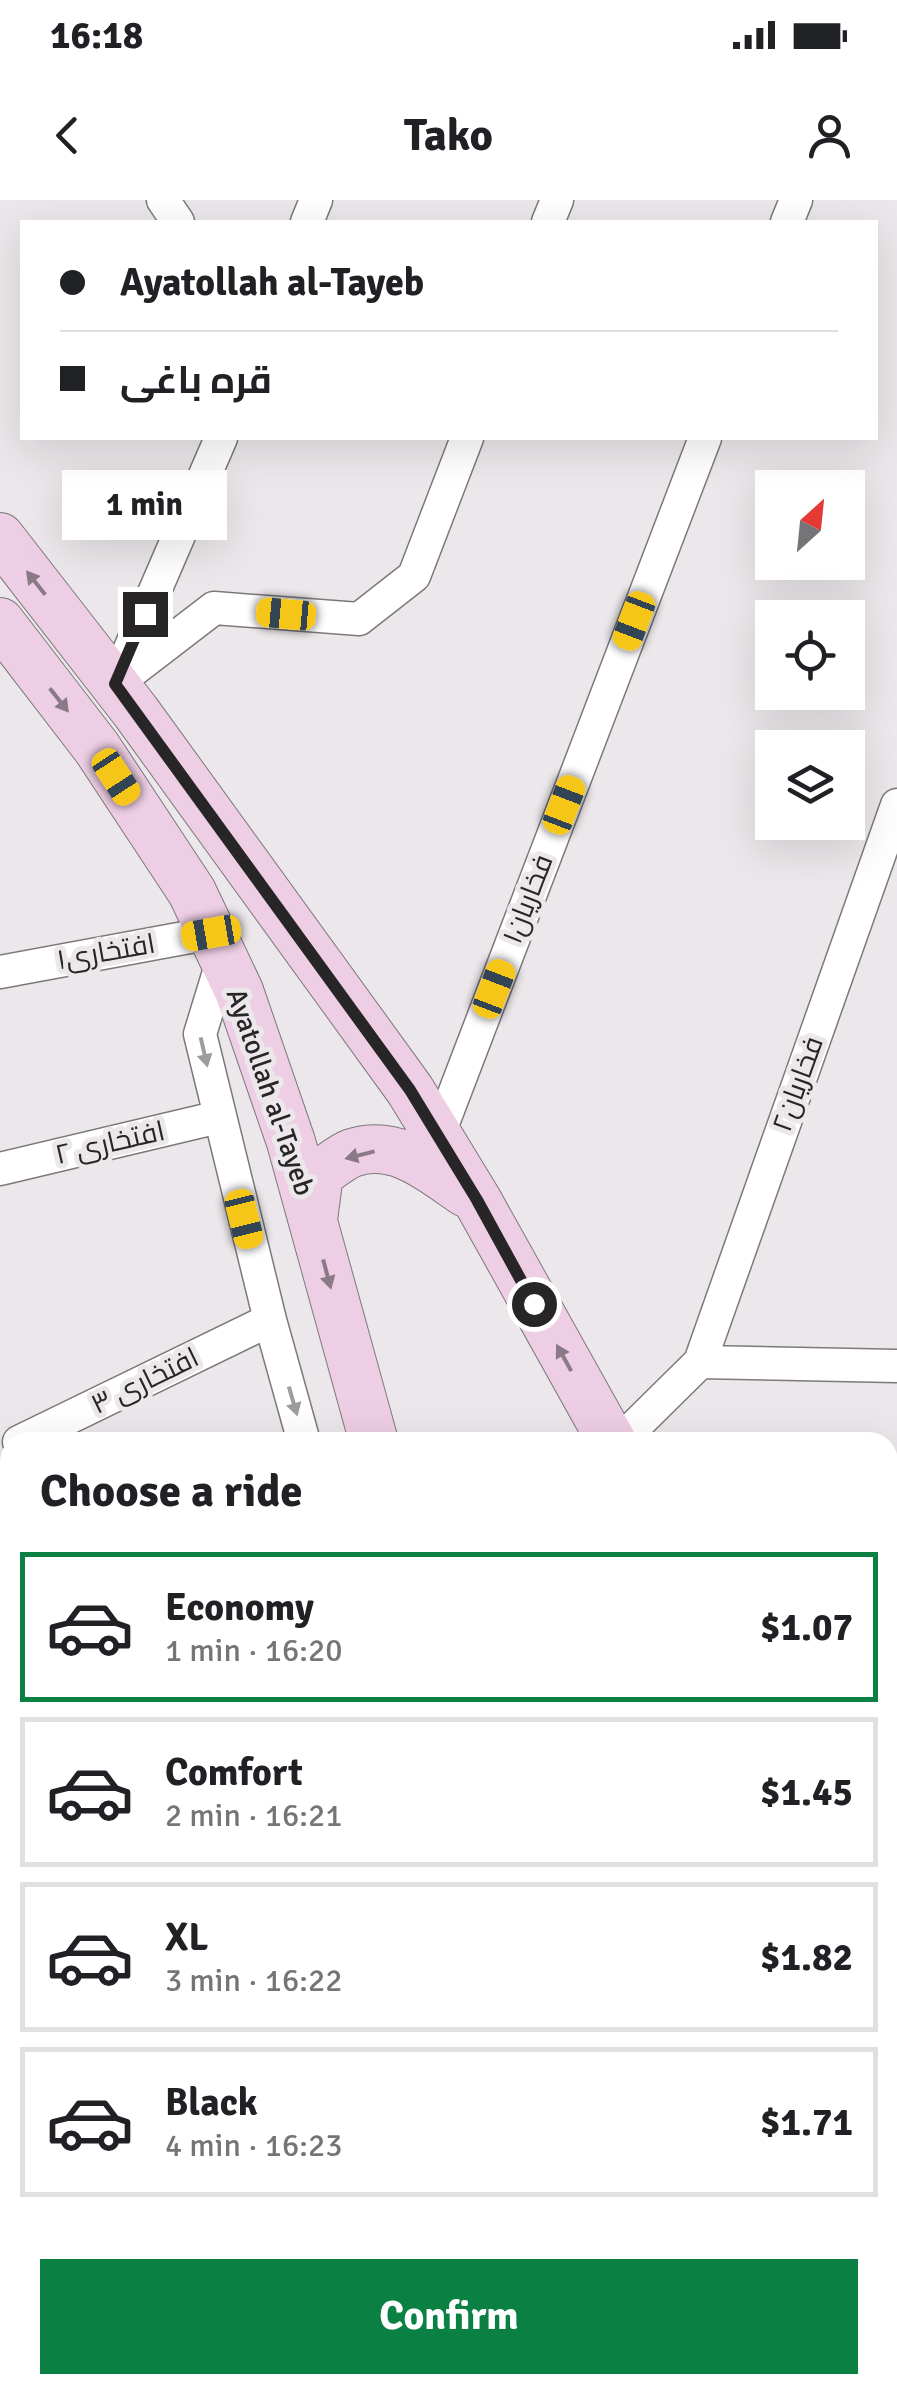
<!DOCTYPE html>
<meta charset="utf-8">
<style>
:root{--surface:#fff;--page:#f2f2f2;--text:#202124;--muted:#757577;--line:#e0e0e0;--accent:#0b8043}
body{margin:0;font-family:Signika,Cairo,sans-serif;background:var(--page);color:var(--text);height:100vh;display:flex;flex-direction:column;font-size:38px;white-space:nowrap}
*{box-sizing:border-box;margin:0}
p{font-size:32px;color:var(--muted)}
.icon{flex:none;width:55px;height:55px;fill:none;stroke:currentColor;stroke-width:2;stroke-linecap:round;stroke-linejoin:round}
.map{position:relative;flex:1;overflow:hidden}
.details{position:absolute;left:0px;top:1232px;width:898px;height:962px;display:flex;flex-direction:column;background:var(--surface);border-radius:30px 30px 0 0;box-shadow:0 10px 40px #0002}
.details>*{flex:none}
.guide{position:absolute;left:20px;top:20px;width:858px;height:220px;border-radius:0px;box-shadow:0 10px 40px #0002;display:grid;align-content:center;height:220px;padding:0 40px;background:var(--surface)}
.needle{width:65px;rotate:27deg}
.fabs{position:absolute;left:755px;top:270px;display:grid;gap:20px}
.fabs a{display:grid;place-items:center;width:110px;height:110px;border-radius:0px;background:var(--surface);box-shadow:0 10px 40px #0002;font-size:50px}
.end{position:absolute;width:45px;height:45px;margin:-22px;border:12px solid #272526;background:#fff;box-shadow:0 0 0 5px #fff}
.from{border-radius:50%}
.bubble{position:absolute;height:70px;border-radius:0px;background:var(--surface);box-shadow:0 10px 40px #0002;font-size:32px;font-weight:700;line-height:70px;text-align:center}
.car{position:absolute;width:30px;height:60px;margin:-30px -15px;border-radius:12px;box-shadow:0 0 8px 2px #0007;background:linear-gradient(#f5c518 24%,#345 0 40%,#f5c518 0 76%,#345 0 86%,#f5c518 0)}
.guide b{display:flex;align-items:center;gap:35px;height:95px;font-size:38px}
.guide b+b{border-top:2px solid var(--line)}
.guide i{width:25px;height:25px;background:var(--text)}
ul{padding:0;list-style:none}
li{display:flex;align-items:center;gap:30px;height:150px;margin:0 20px 15px;padding:0 20px;border:5px solid var(--line);border-radius:0px}
li div{flex:1}
li b{display:block;font-size:38px}
li em{font-style:normal;font-weight:700}
li.selected{border-color:var(--accent)}
li>.icon{width:90px;height:90px;stroke-width:1.5}
h2{padding:0 40px;font-size:45px;line-height:120px}
.cta{display:flex;gap:20px;margin-top:auto;padding:20px 40px}
.cta a{flex:1;height:115px;border-radius:0px;background:var(--accent);color:#fff;font-size:40px;font-weight:700;line-height:115px;text-align:center}
.status{display:flex;justify-content:space-between;align-items:center;height:70px;padding:0 50px;background:var(--surface);direction:ltr}
.status svg{height:28px;fill:currentColor}
header{display:flex;justify-content:space-between;align-items:center;height:130px;padding:0 40px;background:var(--surface);font-size:45px;font-weight:700}
.map>svg:first-child{display:block}
.green{fill:#fdc9e9}
.lines{fill:none;stroke-linecap:round;stroke-linejoin:round}
.street-casing{stroke:#7d797b;stroke-width:35}
.secondary-casing{stroke:#7d797b;stroke-width:50}
.street{stroke:#fff;stroke-width:32}
.secondary{stroke:#eecee4;stroke-width:48}
.oneway{fill:#8a7a85}
.oneway2{fill:#9e9d9d}
.route{stroke:#272526;stroke-width:12}
.labels{text-anchor:middle;dominant-baseline:central;stroke-width:10;stroke-linejoin:round;paint-order:stroke}
.street-label{font-size:28px;fill:#272526;stroke:#ebe7ea}
</style>
<div class="status"><b>16:18</b><svg viewBox="0 0 49 12"><path d="M0 12V9h3v3zM5 12V6h3v6zM10 12V3h3v9zM15 12V0h3v12zM26 1h20v11H26zM47 4h2v5h-2z"/></svg></div>
<header><svg class="icon" aria-label="back" viewBox="0 0 24 24"><path d="M15 5l-7 7 7 7"/></svg>Tako<svg class="icon" aria-label="person" viewBox="0 0 24 24"><circle cx="12" cy="8" r="4"/><path d="M4 21q1-7 8-7t8 7"/></svg></header>
<div class="map">
<svg width="897" height="2194" viewBox="0 0 897 2194">
<rect width="100%" height="100%" fill="#ebe7ea"/>
<path class="green" d="M 897,2015 L 897,2194 L 686,2194 L 683,2185 L 888,2185 L 888,2017 Z"/>
<g class="lines">
<g class="street-casing">
<path id="street" d="M 163,0 L 178,22
M 307,22 L 316,0
M 548,22 L 557,0
M 787,22 L 796,0
M 116,481 L 221,238
M 115,484 L 214,408 L 359,419 L 414,376 L 467,238
M 223,759 L 200,834 L 270,1120 L 304,1242
M 0,772 L 211,733
M 438,936 L 705,238
M 0,969 L 219,917
M 700,1162 L 897,605
M 19,1242 L 270,1120
M 619,1242 L 700,1162 L 897,1166
M 0,1326 L 10,1348
M 0,1435 L 10,1430
M 888,1585 L 897,1585
M 888,1634 L 897,1634
M 0,1792 L 10,1791
M 223,2185 L 224,2194
M 532,2185 L 534,2194"/>
</g>
<g class="secondary-casing">
<path id="secondary" d="M 0,337 L 136,512 L 410,890 L 477,1000 L 612,1242
M 0,422 L 97,548 L 192,692 L 239,791 L 291,942 L 374,1242
M 313,1020 L 319,974 C 329,968 341,957 352,953 C 396,938 431,969 466,993
M 888,1868 L 897,1892
M 0,2068 L 10,2066
M 638,2185 L 640,2194"/>
</g>
<use href="#street" class="street"/>
<use href="#secondary" class="secondary"/>
</g>
<defs><path id="oneway-solid" d="M-6-.8H1V-3.2L6.5 0L1 3.2V.8H-6Z" transform="scale(2.5)"/></defs>
<g class="oneway">
<use href="#oneway-solid" transform="translate(36 383) rotate(-128)"/>
<use href="#oneway-solid" transform="translate(59 500) rotate(52)"/>
<use href="#oneway-solid" transform="translate(360 955) rotate(166)"/>
<use href="#oneway-solid" transform="translate(327 1074) rotate(75)"/>
<use href="#oneway-solid" transform="translate(564 1158) rotate(-119)"/>
</g>
<g class="oneway2">
<use href="#oneway-solid" transform="translate(204 852) rotate(77)"/>
<use href="#oneway-solid" transform="translate(293 1201) rotate(74)"/>
</g>
<g class="lines">
<path class="route" d="M 145,414 L 115,484 L 410,890 L 477,1000 L 534,1104"/>
</g>
<g class="labels">
<g class="street-label">
<text transform="translate(528 699) rotate(-69)">فخاریان۱</text>
<text transform="translate(106 752) rotate(-10)">افتخاری۱</text>
<text transform="translate(798 884) rotate(-70)">فخاریان۲</text>
<text transform="translate(270 892) rotate(71)">Ayatollah al-Tayeb</text>
<text transform="translate(110 943) rotate(-13)">افتخاری ۲</text>
<text transform="translate(145 1181) rotate(-26)">افتخاری ۳</text>
</g>
</g>
</svg>
<div class="fabs">
<a><svg class="needle" viewBox="-14 -14 28 28"><path d="M0-13l5 13h-10z" fill="#e53935"/><path d="M0 13l5-13h-10z" fill="#757577"/></svg></a>
<a><svg class="icon" aria-label="locate" viewBox="0 0 24 24"><circle cx="12" cy="12" r="6"/><path d="M12 2v4M12 18v4M2 12h4M18 12h4"/></svg></a>
<a><svg class="icon" aria-label="layers" viewBox="0 0 24 24"><path d="M12 4l9 5-9 5-9-5zM3 14l9 5 9-5"/></svg></a>
</div>
<i class="end from" style="left:534px;top:1104px"></i>
<i class="end" style="left:145px;top:414px"></i>
<div class="bubble" style="left:62px;top:270px;width:165px">1 min</div>
<i class="car" style="left:286px;top:414px;rotate:275deg"></i>
<i class="car" style="left:634px;top:421px;rotate:201deg"></i>
<i class="car" style="left:116px;top:577px;rotate:147deg"></i>
<i class="car" style="left:564px;top:605px;rotate:21deg"></i>
<i class="car" style="left:211px;top:733px;rotate:260deg"></i>
<i class="car" style="left:494px;top:789px;rotate:21deg"></i>
<i class="car" style="left:244px;top:1019px;rotate:166deg"></i>
<div class="guide">
<b><i class="from"></i>Ayatollah al-Tayeb</b>
<b><i></i>قره باغی</b>
</div>
<section class="details">
<h2>Choose a ride</h2>
<ul>
<li class="selected"><svg class="icon" aria-label="car" viewBox="0 0 24 24"><path d="M5 17H2v-5l4-1 3-4h7l3 4 3 1v5h-3M9 17h6M6 11h13"/><circle cx="7" cy="17" r="2"/><circle cx="17" cy="17" r="2"/></svg><div><b>Economy</b><p>1 min · 16:20</p></div><em>$1.07</em></li>
<li><svg class="icon" aria-label="car" viewBox="0 0 24 24"><path d="M5 17H2v-5l4-1 3-4h7l3 4 3 1v5h-3M9 17h6M6 11h13"/><circle cx="7" cy="17" r="2"/><circle cx="17" cy="17" r="2"/></svg><div><b>Comfort</b><p>2 min · 16:21</p></div><em>$1.45</em></li>
<li><svg class="icon" aria-label="car" viewBox="0 0 24 24"><path d="M5 17H2v-5l4-1 3-4h7l3 4 3 1v5h-3M9 17h6M6 11h13"/><circle cx="7" cy="17" r="2"/><circle cx="17" cy="17" r="2"/></svg><div><b>XL</b><p>3 min · 16:22</p></div><em>$1.82</em></li>
<li><svg class="icon" aria-label="car" viewBox="0 0 24 24"><path d="M5 17H2v-5l4-1 3-4h7l3 4 3 1v5h-3M9 17h6M6 11h13"/><circle cx="7" cy="17" r="2"/><circle cx="17" cy="17" r="2"/></svg><div><b>Black</b><p>4 min · 16:23</p></div><em>$1.71</em></li>
</ul>
<div class="cta"><a>Confirm</a></div>
</section>
</div>
